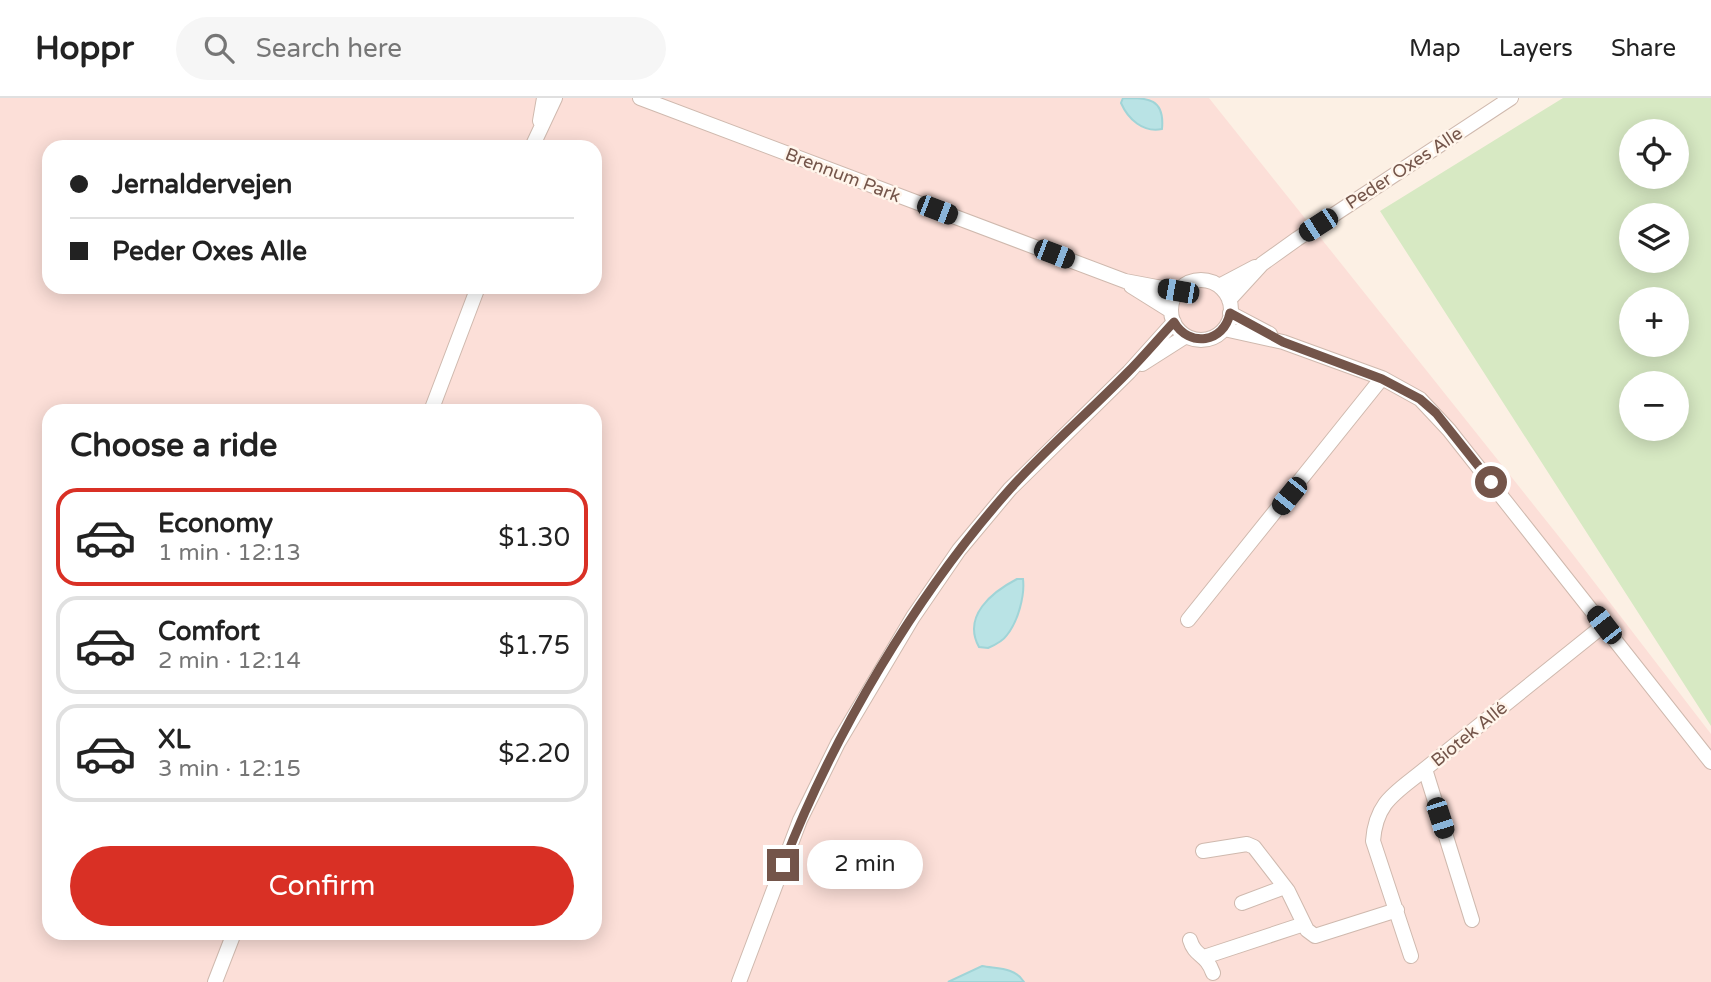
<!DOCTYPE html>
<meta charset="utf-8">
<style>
:root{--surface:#fff;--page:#f6f6f6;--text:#222;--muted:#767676;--line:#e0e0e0;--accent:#d93025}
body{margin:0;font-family:"Varela Round",sans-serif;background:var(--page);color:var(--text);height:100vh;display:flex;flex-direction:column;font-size:26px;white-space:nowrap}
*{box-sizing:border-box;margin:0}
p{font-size:23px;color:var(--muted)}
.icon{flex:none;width:38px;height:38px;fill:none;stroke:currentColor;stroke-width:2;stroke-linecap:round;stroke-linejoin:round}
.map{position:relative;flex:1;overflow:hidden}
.side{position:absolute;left:42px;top:306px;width:560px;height:536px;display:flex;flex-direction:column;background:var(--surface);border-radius:21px;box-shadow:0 4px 18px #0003}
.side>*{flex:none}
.hud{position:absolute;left:42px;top:42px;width:560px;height:154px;border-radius:21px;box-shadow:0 4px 18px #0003;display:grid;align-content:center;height:154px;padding:0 28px;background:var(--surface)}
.buttons{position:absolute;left:1619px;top:21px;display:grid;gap:14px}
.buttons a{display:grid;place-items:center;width:70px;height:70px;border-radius:50%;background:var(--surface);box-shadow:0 4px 18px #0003;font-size:35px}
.end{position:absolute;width:32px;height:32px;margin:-16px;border:9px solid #74554a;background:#fff;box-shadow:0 0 0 4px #fff}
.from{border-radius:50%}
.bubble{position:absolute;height:49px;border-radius:24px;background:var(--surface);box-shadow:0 4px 18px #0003;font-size:23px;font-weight:600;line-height:49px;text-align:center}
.car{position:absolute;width:21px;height:42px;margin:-21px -10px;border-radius:9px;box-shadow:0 0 5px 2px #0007;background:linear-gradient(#222 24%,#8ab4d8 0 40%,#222 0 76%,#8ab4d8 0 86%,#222 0)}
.hud b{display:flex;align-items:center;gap:24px;height:66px;font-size:26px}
.hud b+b{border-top:2px solid var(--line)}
.hud i{width:18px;height:18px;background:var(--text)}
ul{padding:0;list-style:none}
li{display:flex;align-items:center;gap:21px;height:98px;margin:0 14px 10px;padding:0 14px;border:4px solid var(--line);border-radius:21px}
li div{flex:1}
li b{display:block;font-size:26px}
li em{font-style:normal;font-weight:600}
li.selected{border-color:var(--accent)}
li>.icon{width:63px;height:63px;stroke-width:1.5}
h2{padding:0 28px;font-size:32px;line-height:84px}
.button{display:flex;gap:14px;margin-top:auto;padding:14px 28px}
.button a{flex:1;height:80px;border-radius:42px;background:var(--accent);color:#fff;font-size:28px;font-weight:600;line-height:80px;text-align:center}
header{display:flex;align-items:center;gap:42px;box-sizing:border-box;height:98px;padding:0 35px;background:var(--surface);border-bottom:2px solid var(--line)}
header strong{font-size:33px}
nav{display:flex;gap:38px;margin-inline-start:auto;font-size:24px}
.search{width:490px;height:63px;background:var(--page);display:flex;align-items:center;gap:18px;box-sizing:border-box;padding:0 24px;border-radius:38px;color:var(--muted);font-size:26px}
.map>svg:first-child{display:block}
.commercial{fill:#fcdfd8;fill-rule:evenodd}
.green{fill:#d7e9c3;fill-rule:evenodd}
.water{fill:#b9e3e5;stroke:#a0d4d7;stroke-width:2}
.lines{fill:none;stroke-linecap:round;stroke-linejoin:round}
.minor-casing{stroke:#cfb9ae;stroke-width:16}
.minor{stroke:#fff;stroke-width:14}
.route{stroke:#74554a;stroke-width:9}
.labels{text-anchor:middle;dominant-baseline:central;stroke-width:5;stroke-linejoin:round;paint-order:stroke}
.street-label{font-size:18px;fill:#74554a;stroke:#fff5eb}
</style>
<header>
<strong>Hoppr</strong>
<div class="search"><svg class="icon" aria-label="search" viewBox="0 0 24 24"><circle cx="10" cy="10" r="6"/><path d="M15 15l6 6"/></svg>Search here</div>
<nav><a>Map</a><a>Layers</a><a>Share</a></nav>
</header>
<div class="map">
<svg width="1711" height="884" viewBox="0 0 1711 884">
<rect width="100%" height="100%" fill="#fcf0e4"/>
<path class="commercial" d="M 0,0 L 1209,0 L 1568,450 L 1711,636 L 1711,884 L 0,884 ZM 49,49 L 595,49 L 595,189 L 49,189 ZM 49,313 L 595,313 L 595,835 L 49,835 Z"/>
<path class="green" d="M 1563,0 L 1711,0 L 1711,628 L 1380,113 ZM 1631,33 L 1676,33 L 1676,79 L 1631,79 ZM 1631,117 L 1676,117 L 1676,163 L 1631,163 ZM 1631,201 L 1676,201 L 1676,247 L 1631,247 ZM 1631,285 L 1676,285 L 1676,331 L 1631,331 Z"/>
<path class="water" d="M 1123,0 C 1148,0 1165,0 1162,31 C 1143,35 1128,21 1121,5 Z
M 1017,481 L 1023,481 C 1025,498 1018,523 1007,537 C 1003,543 995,547 988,550 L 979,549 C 962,518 992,494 1017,481 Z
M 982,868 C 997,871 1015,869 1024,884 L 948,884 Z"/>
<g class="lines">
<g class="minor-casing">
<path id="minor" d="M 640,0 L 1125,183 L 1178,193
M 540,23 L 544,0
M 532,49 L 555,0
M1171 212a30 30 0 1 1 60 0a30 30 0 1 1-60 0Z
M 1131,188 L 1171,213
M 1219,188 L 1255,169
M 1229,202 L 1262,166 L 1297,141 L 1511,0
M 1230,215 L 1270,236
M 1224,231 L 1283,244 L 1382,280 L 1420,301 L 1449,332 L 1711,664
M 1142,266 L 1186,238
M 431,313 L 478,189
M 1188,522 L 1382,280
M 1203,753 L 1247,746 L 1254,749 L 1288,793 L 1307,832 L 1315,838 L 1397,812
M 1242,805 L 1285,789
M 1472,822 L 1425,671 L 1604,527
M 1190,842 C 1195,859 1206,855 1213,875
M 1411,858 L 1373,743 C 1376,703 1396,695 1425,671
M 1204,859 L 1304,826
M 215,884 L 234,835
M 739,884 L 800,722 L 838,645 L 913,519 L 959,452 L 1010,391 L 1129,274 L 1174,224"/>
</g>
<use href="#minor" class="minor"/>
</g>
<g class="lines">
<path class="route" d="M 783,767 C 833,637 917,495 1010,391 C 1047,350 1089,314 1127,275 C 1143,259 1158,241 1174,224 C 1189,250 1224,245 1230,215 L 1283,244 L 1382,281 L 1420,301 L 1436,315 L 1491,384"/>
</g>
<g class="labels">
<g class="street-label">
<text transform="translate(1404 70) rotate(-33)">Peder Oxes Alle</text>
<text transform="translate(843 77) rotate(21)">Brennum Park</text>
<text transform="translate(1469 636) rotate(-39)">Biotek Allé</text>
</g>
</g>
</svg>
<div class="buttons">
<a><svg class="icon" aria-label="locate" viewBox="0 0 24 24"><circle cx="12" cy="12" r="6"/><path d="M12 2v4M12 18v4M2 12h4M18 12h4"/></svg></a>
<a><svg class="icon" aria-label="layers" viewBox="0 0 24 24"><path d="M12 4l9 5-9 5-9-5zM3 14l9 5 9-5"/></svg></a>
<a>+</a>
<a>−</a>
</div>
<i class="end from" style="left:1491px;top:384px"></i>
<i class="end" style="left:783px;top:767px"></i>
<div class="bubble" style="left:807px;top:742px;width:116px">2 min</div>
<i class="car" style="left:937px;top:112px;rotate:111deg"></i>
<i class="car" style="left:1318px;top:127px;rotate:237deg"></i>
<i class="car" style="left:1054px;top:156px;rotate:111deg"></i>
<i class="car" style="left:1178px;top:193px;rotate:280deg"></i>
<i class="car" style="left:1289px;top:398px;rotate:219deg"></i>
<i class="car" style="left:1604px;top:527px;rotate:322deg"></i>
<i class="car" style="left:1440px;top:720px;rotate:162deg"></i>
<div class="hud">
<b><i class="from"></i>Jernaldervejen</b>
<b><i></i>Peder Oxes Alle</b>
</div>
<section class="side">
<h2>Choose a ride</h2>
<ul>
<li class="selected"><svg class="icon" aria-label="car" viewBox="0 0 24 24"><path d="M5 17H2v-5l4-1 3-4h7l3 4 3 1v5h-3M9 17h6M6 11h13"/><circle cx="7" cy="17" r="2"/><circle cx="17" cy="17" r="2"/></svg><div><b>Economy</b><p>1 min · 12:13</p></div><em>$1.30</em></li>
<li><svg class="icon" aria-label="car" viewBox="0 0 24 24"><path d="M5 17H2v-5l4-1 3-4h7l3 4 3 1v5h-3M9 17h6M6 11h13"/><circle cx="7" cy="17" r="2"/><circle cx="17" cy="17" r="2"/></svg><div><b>Comfort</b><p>2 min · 12:14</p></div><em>$1.75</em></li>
<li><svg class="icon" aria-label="car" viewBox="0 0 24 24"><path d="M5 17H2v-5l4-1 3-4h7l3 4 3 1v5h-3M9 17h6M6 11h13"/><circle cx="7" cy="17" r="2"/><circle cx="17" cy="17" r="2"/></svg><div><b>XL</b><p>3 min · 12:15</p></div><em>$2.20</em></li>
</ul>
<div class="button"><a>Confirm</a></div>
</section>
</div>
